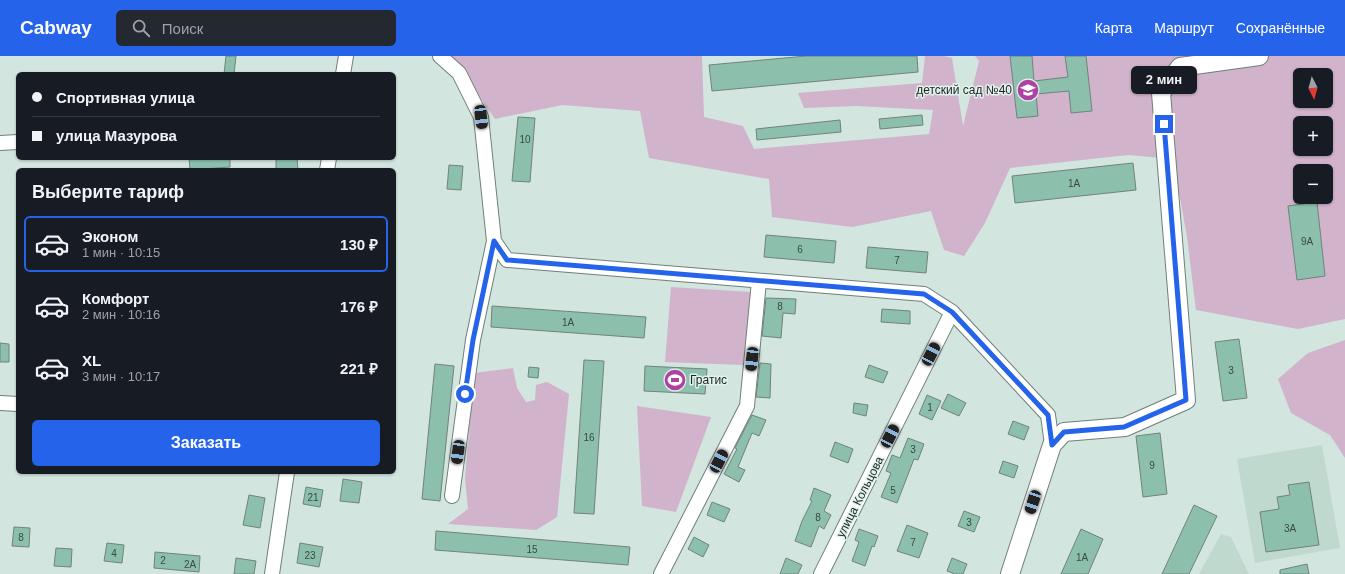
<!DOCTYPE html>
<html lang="ru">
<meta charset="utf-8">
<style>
:root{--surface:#171b24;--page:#242831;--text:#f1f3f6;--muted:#9ea1a6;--line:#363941;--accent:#2563eb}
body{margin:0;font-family:Arial,sans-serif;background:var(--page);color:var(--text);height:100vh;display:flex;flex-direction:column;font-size:15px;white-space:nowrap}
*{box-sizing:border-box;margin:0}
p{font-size:13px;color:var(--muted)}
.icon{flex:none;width:22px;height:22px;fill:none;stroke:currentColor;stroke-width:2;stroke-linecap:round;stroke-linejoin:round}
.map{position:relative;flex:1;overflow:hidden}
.panel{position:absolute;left:16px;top:112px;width:380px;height:306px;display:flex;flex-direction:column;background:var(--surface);border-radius:6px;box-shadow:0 1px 3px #0004}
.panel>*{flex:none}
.guide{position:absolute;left:16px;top:16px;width:380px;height:88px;border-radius:6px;box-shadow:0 1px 3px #0004;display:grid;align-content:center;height:88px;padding:0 16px;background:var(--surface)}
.needle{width:26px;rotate:174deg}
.controls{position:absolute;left:1293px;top:12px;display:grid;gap:8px}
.controls a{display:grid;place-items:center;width:40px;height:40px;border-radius:6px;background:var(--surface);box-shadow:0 1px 3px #0004;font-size:20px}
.end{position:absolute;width:18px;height:18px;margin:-9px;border:5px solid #2563eb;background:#fff;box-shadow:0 0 0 2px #fff}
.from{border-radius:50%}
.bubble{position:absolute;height:28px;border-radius:6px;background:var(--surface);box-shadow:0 1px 3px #0004;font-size:13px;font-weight:700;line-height:28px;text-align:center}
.car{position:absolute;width:12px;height:24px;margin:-12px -6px;border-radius:5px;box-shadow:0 0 3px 1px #0007;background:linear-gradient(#222 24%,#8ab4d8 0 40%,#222 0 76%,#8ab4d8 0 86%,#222 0)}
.guide b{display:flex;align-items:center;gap:14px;height:38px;font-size:15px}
.guide b+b{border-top:1px solid var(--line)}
.guide i{width:10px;height:10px;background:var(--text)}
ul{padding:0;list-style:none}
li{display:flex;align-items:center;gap:12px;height:56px;margin:0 8px 6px;padding:0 8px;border:2px solid transparent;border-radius:6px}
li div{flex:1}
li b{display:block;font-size:15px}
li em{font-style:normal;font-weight:700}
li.on{border-color:var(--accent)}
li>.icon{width:36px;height:36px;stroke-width:1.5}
h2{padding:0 16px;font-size:18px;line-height:48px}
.action{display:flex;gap:8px;margin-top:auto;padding:8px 16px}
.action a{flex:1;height:46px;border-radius:6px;background:var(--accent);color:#fff;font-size:16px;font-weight:700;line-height:46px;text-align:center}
header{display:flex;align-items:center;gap:24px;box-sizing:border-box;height:56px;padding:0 20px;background:var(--accent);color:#fff}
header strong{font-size:19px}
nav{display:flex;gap:22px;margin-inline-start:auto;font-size:14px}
.search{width:280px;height:36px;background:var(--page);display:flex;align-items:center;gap:10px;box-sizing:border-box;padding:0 14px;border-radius:6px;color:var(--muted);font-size:15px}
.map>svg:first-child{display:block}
.built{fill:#c0d9cf}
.green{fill:#d1b3cc;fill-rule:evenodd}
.building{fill:#8dbfad;stroke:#72827c}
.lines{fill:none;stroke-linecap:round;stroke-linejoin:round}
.minor-casing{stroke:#6f7f79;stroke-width:16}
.tertiary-casing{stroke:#6f7f79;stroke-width:20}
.minor{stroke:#fff;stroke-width:14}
.tertiary{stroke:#fff;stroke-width:18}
.route{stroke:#2563eb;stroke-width:5}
.labels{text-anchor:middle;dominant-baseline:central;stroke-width:3;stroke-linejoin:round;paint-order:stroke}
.number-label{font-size:10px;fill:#384a43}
.poi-label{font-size:12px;fill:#1c2320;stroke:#e0f2eb;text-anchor:end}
.street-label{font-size:12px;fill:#1c2320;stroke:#e0f2eb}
</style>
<header>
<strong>Cabway</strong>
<div class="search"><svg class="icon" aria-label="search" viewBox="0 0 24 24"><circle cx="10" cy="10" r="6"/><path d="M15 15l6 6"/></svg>Поиск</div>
<nav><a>Карта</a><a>Маршрут</a><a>Сохранённые</a></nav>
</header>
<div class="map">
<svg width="1345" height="518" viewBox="0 0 1345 518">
<rect width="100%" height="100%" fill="#d2e5de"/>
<path class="built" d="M 1322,389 L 1340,492 L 1255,507 L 1237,403 Z
M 1221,478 L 1231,481 L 1249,518 L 1199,518 Z"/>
<path class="green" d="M 449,0 L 702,0 L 704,61 L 743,70 L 754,93 L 929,78 L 933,54 L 856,50 L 804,52 L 798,37 L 922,27 L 925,0 L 944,0 L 952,2 L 963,70 L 979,5 L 975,0 L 1345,0 L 1345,263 L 1298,273 L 1196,254 L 1187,181 L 1173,103 L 1128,99 L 1010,112 L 985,167 L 964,200 L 944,194 L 931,155 L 852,171 L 772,161 L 769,123 L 649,102 L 640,55 L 562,49 L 495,63 L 454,4 ZM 1300,19 L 1326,19 L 1326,45 L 1300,45 ZM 1300,67 L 1326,67 L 1326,93 L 1300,93 ZM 1300,115 L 1326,115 L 1326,141 L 1300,141 Z
M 671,231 L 751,236 L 743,309 L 665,306 Z
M 1345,284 L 1345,402 L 1330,379 L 1291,357 L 1278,323 L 1308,297 Z
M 513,312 L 517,332 L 526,346 L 535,344 L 536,329 L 547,326 L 569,338 L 557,461 L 536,474 L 448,468 L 468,453 L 465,422 L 474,317 Z
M 637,350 L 711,361 L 676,456 L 642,450 Z"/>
<path class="building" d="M 226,0 L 236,0 L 234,18 L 224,18 Z
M 806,0 L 917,0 L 918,16 L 712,35 L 709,9 Z
M 1010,0 L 1032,0 L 1034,25 L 1068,21 L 1065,0 L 1086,0 L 1092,55 L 1071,57 L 1069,35 L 1036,38 L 1038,60 L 1017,62 Z
M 922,59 L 923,69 L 880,73 L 879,63 Z
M 518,61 L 535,62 L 530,126 L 512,125 Z
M 840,64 L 841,76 L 757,84 L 756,73 Z
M 189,102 L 230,102 L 230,111 L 190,114 Z
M 276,102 L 297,102 L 298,114 L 276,114 Z
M 1133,107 L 1136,134 L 1015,147 L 1012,120 Z
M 449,109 L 463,110 L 461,134 L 447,133 Z
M 1317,146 L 1325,220 L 1297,224 L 1288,150 Z
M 766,179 L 836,185 L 834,207 L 764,201 Z
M 868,191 L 928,196 L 926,217 L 866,212 Z
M 766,242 L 796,243 L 795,258 L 783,257 L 781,282 L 762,280 Z
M 492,250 L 646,261 L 644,282 L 491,271 Z
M 882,253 L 910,255 L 910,268 L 881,266 Z
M 1239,283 L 1247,342 L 1223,345 L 1215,286 Z
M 0,287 L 9,288 L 9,306 L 0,306 Z
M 584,304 L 604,305 L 594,458 L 574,457 Z
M 760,307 L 771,308 L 770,342 L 756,341 Z
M 435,308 L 454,310 L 440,445 L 422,443 Z
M 869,309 L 888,316 L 883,327 L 865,321 Z
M 645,310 L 707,313 L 705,338 L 644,335 Z
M 529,311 L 539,312 L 538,322 L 528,321 Z
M 948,338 L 966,347 L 959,360 L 941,352 Z
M 927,339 L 941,345 L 932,364 L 919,358 Z
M 854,347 L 868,349 L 866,360 L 853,357 Z
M 752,359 L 766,364 L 759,380 L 752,377 L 738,411 L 745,414 L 739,426 L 724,418 L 737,393 L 735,392 Z
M 1013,365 L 1029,371 L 1024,384 L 1008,378 Z
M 1160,377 L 1167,438 L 1143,441 L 1136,380 Z
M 908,382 L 924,388 L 918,404 L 914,403 L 897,447 L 881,441 L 891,417 L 886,415 L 892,399 L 900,402 Z
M 835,386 L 853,393 L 848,407 L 830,400 Z
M 1003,405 L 1018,410 L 1014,422 L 999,417 Z
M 343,423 L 362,426 L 359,447 L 340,445 Z
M 1309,426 L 1319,489 L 1266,496 L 1260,456 L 1279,453 L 1277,441 L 1290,439 L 1288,429 Z
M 306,431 L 323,434 L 320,451 L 303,448 Z
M 814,432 L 831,439 L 824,455 L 831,459 L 824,473 L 819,470 L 811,491 L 795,485 L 802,465 L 812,445 L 810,444 Z
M 249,439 L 265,442 L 260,472 L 243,469 Z
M 712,446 L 730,453 L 724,466 L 707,459 Z
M 1194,449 L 1217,460 L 1189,518 L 1162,518 Z
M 964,455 L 980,461 L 974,476 L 958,470 Z
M 907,469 L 928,477 L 919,502 L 897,495 Z
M 14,471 L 30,472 L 29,491 L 12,490 Z
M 859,473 L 878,480 L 874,491 L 872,490 L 865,510 L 852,505 L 859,486 L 855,484 Z
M 1081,473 L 1103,483 L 1088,518 L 1061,518 Z
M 436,475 L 630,491 L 628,509 L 435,494 Z
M 694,481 L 709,489 L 703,501 L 688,493 Z
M 107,487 L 124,489 L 122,507 L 104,505 Z
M 300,487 L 323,491 L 319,511 L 297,507 Z
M 56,492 L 72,493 L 71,511 L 54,510 Z
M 155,496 L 200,500 L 199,516 L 154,512 Z
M 236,502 L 256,505 L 254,518 L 234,518 Z
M 786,502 L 802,509 L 798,518 L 780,518 Z
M 952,502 L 967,508 L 963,518 L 955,518 L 947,515 Z
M 1307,508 L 1309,518 L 1280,518 L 1280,514 Z"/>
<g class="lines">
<g class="minor-casing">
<path id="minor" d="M 440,0 L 459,17 L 481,61 L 494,185 L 507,204 L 924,238 L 952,256 L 1048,359 L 1052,389
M 343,18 L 346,0
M 0,87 L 18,86
M 327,114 L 329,102
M 0,347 L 18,348
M 452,440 L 473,284 L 494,185
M 272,518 L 287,416
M 661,518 L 747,350 L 759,225
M 821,518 L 952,256"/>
</g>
<g class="tertiary-casing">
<path id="tertiary" d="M 1010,518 L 1052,389 L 1064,376 L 1125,371 L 1186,344 L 1161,37 L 1180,11 L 1259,0"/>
</g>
<use href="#minor" class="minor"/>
<use href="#tertiary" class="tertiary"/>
</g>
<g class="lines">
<path class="route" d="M 465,338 L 473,284 L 494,185 L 507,204 L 924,238 L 952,256 L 1048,359 L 1052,389 L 1064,376 L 1124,371 L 1186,344 L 1164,68"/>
</g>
<defs>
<g id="school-disc" transform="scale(1.15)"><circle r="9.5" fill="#ad42a2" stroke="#e0f2eb"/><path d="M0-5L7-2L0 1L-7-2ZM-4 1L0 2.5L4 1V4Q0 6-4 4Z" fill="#fff"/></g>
<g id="stadium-disc" transform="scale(1.15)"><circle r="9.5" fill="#ad42a2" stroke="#e0f2eb"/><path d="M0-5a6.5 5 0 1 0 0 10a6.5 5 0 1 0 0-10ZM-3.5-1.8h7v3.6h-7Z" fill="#fff"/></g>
</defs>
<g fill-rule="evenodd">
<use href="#school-disc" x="1028" y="34"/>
<use href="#stadium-disc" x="675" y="324"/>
</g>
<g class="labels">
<g class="number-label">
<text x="525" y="83">10</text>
<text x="1074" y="127">1А</text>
<text x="1307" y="185">9А</text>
<text x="800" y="193">6</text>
<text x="897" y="204">7</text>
<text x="780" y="250">8</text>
<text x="568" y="266">1А</text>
<text x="1231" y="314">3</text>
<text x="930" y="351">1</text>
<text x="589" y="381">16</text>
<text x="913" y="393">3</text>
<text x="1152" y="409">9</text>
<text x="893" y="434">5</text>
<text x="313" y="441">21</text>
<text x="818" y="461">8</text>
<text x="969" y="466">3</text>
<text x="1290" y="472">3А</text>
<text x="21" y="481">8</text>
<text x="913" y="486">7</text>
<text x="532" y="493">15</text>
<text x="114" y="497">4</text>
<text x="310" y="499">23</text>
<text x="1082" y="501">1А</text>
<text x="163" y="504">2</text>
<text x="190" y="508">2А</text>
</g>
<g class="poi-label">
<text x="1012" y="34">детский сад №40</text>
<text x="690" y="324" text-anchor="start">Гратис</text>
</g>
<g class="street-label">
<text transform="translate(860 441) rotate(-63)">улица Кольцова</text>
</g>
</g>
</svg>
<div class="controls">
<a><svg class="needle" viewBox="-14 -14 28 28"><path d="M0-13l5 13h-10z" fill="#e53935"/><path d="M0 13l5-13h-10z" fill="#9ea1a6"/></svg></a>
<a>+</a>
<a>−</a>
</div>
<i class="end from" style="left:465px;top:338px"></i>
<i class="end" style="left:1164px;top:68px"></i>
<div class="bubble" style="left:1131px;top:10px;width:66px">2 мин</div>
<i class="car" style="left:481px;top:61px;rotate:173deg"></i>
<i class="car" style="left:931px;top:298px;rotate:27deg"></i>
<i class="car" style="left:752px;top:303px;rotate:186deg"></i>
<i class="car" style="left:890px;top:380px;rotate:27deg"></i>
<i class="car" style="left:458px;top:396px;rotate:188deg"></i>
<i class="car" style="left:719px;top:405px;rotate:27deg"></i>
<i class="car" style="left:1033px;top:446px;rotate:198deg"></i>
<div class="guide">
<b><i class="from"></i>Спортивная улица</b>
<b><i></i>улица Мазурова</b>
</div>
<section class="panel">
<h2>Выберите тариф</h2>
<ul>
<li class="on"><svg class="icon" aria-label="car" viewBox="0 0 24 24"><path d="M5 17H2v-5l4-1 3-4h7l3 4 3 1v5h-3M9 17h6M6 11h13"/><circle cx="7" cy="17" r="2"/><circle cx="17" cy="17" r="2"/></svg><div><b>Эконом</b><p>1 мин · 10:15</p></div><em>130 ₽</em></li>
<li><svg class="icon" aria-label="car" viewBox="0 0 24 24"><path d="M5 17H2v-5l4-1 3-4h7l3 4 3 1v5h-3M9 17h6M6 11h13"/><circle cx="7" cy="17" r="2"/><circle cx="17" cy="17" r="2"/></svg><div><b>Комфорт</b><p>2 мин · 10:16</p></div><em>176 ₽</em></li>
<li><svg class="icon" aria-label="car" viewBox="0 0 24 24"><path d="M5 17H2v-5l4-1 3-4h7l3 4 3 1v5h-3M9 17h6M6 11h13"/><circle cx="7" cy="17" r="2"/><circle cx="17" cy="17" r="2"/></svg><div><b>XL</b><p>3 мин · 10:17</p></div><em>221 ₽</em></li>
</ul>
<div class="action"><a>Заказать</a></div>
</section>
</div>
